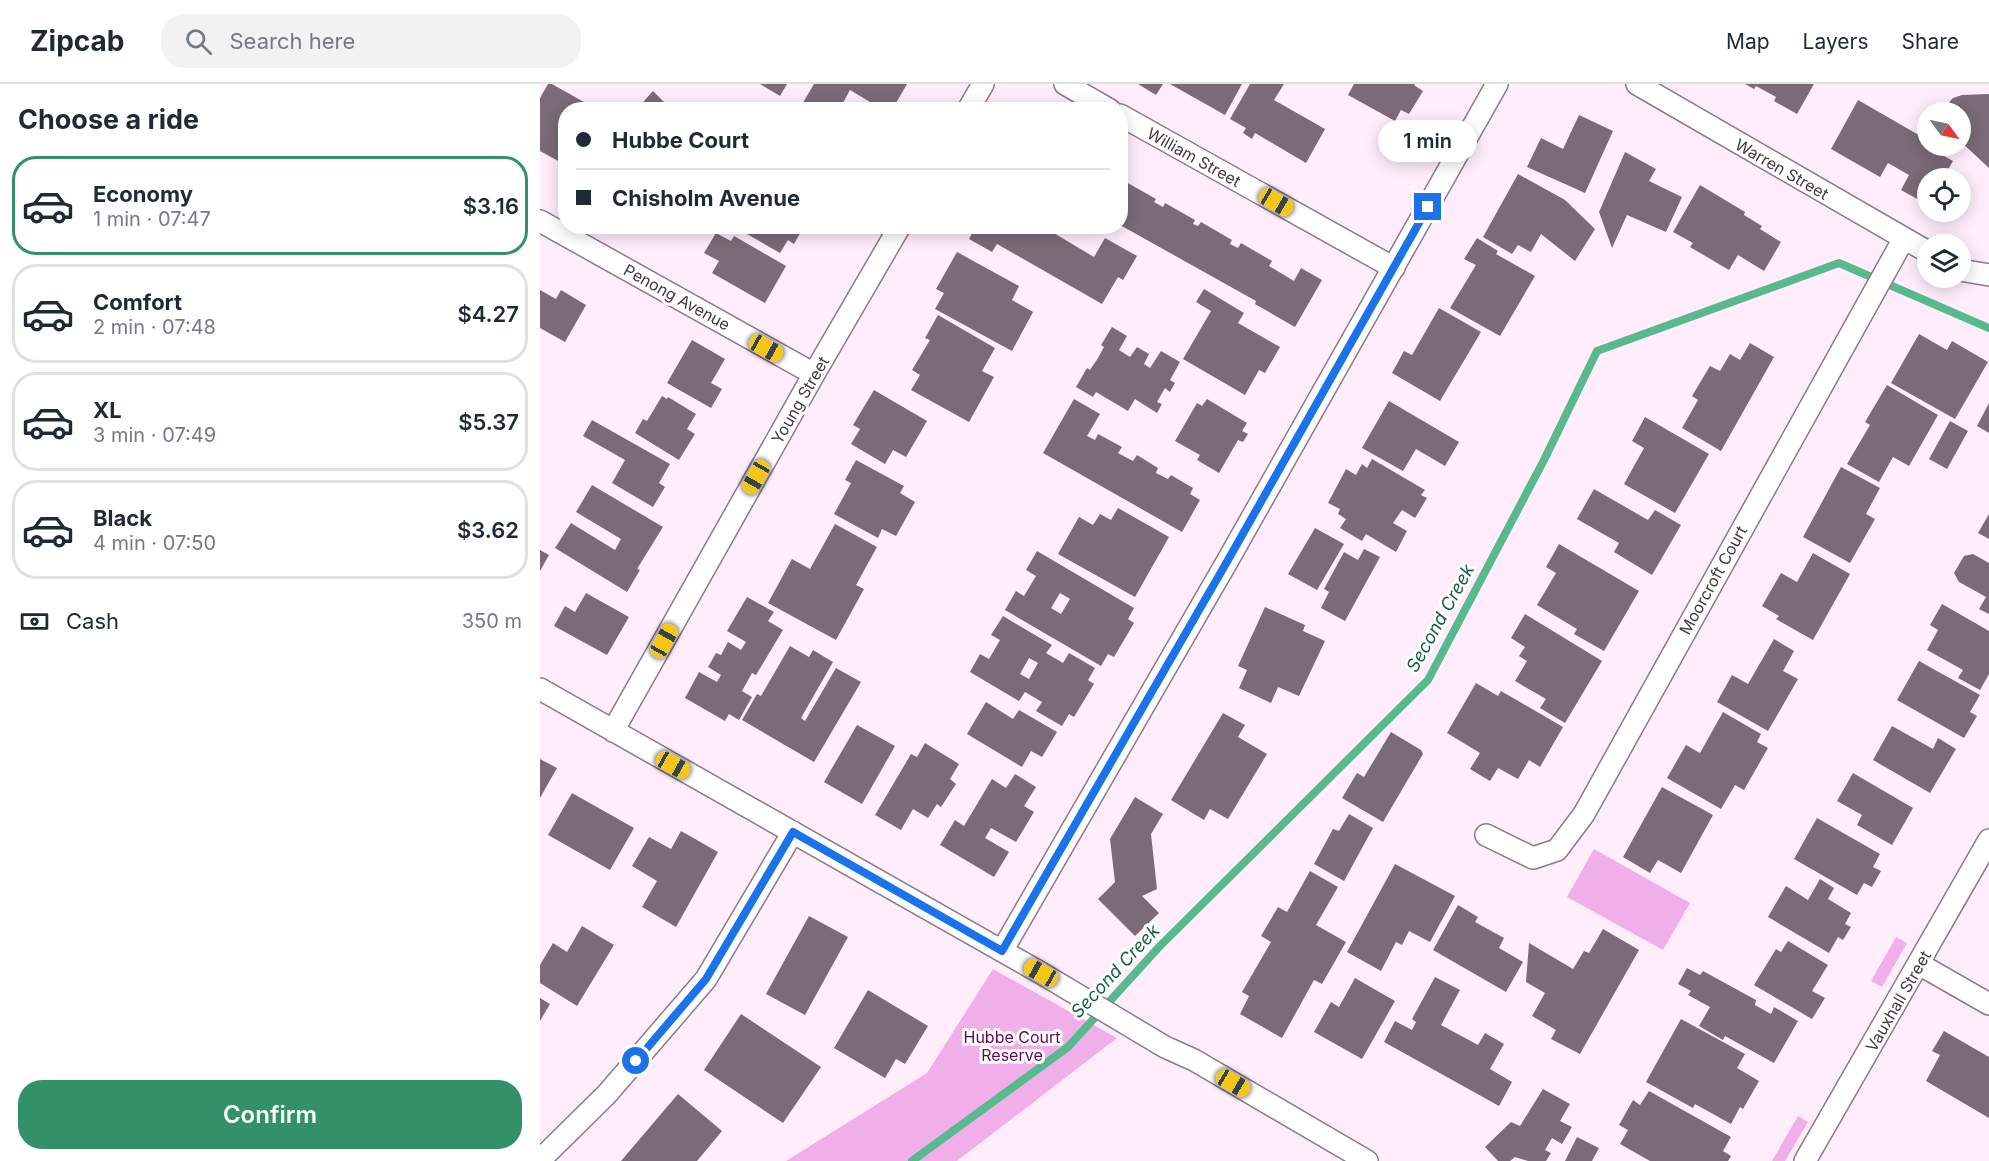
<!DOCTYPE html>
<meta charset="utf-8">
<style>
:root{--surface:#fff;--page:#f2f2f3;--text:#1f2937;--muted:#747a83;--line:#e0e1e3;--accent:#329169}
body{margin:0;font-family:Inter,sans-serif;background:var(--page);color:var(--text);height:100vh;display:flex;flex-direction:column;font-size:22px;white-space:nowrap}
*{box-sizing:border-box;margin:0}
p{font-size:20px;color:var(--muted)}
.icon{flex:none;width:33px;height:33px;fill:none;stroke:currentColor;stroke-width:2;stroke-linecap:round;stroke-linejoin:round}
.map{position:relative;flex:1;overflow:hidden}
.drawer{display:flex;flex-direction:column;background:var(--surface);width:540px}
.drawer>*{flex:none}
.banner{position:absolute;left:18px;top:18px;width:570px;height:132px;border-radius:24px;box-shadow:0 3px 15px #0003;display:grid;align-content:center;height:132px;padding:0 18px;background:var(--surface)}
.needle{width:39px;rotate:123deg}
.buttons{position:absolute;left:1377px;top:18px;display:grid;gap:12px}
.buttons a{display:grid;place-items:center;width:54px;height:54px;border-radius:50%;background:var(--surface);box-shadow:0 3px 15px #0003;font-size:30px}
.end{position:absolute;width:27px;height:27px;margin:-14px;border:8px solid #1a73e8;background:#fff;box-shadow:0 0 0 3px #fff}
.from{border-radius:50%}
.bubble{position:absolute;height:42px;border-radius:21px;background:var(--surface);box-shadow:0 3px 15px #0003;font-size:20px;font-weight:600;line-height:42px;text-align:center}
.car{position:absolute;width:18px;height:36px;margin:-18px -9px;border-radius:8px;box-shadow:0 0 4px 2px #0007;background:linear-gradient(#f5c518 24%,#345 0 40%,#f5c518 0 76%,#345 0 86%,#f5c518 0)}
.banner b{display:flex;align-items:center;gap:21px;height:57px;font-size:22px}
.banner b+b{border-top:2px solid var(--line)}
.banner i{width:15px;height:15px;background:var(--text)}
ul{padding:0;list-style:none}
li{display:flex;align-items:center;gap:18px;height:99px;margin:0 12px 9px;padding:0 6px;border:3px solid var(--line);border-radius:24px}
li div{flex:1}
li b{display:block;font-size:22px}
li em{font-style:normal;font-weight:600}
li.current{border-color:var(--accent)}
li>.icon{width:54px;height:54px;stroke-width:1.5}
h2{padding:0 18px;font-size:27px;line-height:72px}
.pay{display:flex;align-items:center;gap:15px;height:66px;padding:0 18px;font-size:22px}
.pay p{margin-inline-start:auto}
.primary-button{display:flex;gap:12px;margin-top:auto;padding:12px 18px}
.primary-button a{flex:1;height:69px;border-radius:24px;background:var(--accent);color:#fff;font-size:24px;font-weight:600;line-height:69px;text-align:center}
header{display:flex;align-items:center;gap:36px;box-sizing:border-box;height:84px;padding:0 30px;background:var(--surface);border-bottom:2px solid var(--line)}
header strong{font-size:28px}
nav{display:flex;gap:33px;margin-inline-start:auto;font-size:21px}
.search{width:420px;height:54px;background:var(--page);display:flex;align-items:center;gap:15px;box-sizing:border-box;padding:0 21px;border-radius:24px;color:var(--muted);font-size:22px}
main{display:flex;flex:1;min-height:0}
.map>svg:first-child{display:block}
.green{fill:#f1afea}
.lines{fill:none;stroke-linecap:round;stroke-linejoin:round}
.stream{stroke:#57b98d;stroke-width:8}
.building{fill:#7b6b78;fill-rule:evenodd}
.street-casing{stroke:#8b7b89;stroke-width:24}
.street{stroke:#fff;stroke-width:21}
.route{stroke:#1a73e8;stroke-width:8}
.labels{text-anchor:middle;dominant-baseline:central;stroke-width:6;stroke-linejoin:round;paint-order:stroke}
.street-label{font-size:16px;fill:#413a40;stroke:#fff}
.park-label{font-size:16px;fill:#5d0a59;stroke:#fff}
.water-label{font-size:18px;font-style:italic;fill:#155f42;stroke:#fff}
</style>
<header>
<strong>Zipcab</strong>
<div class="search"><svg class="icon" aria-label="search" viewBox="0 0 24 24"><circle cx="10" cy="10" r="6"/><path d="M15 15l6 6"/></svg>Search here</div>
<nav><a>Map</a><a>Layers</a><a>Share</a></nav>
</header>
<main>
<section class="drawer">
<h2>Choose a ride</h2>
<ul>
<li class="current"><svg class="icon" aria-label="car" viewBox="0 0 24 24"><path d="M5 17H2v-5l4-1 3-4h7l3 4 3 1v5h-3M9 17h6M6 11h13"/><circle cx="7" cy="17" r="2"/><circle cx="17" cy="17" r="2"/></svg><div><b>Economy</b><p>1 min · 07:47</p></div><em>$3.16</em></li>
<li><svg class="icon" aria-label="car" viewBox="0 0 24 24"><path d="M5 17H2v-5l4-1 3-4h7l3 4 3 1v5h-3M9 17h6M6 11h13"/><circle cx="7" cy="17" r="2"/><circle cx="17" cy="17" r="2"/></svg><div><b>Comfort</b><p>2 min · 07:48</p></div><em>$4.27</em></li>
<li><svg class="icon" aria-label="car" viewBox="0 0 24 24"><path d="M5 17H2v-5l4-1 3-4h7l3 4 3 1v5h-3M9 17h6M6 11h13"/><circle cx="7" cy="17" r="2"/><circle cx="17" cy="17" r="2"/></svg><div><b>XL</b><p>3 min · 07:49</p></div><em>$5.37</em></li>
<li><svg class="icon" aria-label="car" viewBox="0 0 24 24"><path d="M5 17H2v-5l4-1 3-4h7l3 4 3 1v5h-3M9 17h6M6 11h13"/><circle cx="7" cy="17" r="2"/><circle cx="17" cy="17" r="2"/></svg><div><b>Black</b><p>4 min · 07:50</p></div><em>$3.62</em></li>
</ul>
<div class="pay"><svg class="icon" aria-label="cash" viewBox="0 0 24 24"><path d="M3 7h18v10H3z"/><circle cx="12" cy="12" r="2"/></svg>Cash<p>350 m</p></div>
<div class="primary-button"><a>Confirm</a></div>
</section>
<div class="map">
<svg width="1449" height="1077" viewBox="0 0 1449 1077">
<rect width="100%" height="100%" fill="#ffedfc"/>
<path class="green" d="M 1054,765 L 1150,819 L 1123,866 L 1027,813 Z
M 1356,853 L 1367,859 L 1342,903 L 1331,897 Z
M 453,885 L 577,954 L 417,1077 L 246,1077 L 387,989 Z
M 1258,1032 L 1268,1038 L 1245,1077 L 1232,1077 Z"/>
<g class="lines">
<path class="stream" d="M 372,1077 L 528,963 L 619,863 L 888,596 L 1004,376 L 1057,267 L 1299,179 L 1449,244"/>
</g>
<path class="building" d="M 8,0 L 12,0 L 51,22 L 50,26 L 26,26 L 26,69 L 20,78 L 0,67 L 0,14 Z
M 220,0 L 247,0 L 240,12 Z
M 274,0 L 367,0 L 352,26 L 326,26 L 330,18 L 310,6 L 299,26 L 267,26 L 261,22 Z
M 598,0 L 623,0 L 616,11 Z
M 630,0 L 702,0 L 685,31 Z
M 710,0 L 744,0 L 734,16 L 785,45 L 766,79 L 715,49 L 712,55 L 703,49 L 706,44 L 690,35 Z
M 814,0 L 875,0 L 874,1 L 883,7 L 869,30 L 861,26 L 855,37 L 808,11 Z
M 1205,0 L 1274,0 L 1257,30 L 1234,17 L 1236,13 L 1216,2 L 1214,5 Z
M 113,7 L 132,26 L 96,26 Z
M 1449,10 L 1449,84 L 1420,57 L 1420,28 L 1400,28 L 1413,14 L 1422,11 Z
M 1318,16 L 1384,54 L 1381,59 L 1413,77 L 1403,94 L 1388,94 L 1388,121 L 1361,106 L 1369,91 L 1348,79 L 1340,93 L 1291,65 Z
M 1039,31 L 1073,47 L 1045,109 L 987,83 L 1001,54 L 1023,65 Z
M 1085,68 L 1116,85 L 1109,97 L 1142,113 L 1126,148 L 1087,131 L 1072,164 L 1059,128 Z
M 978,90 L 1025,116 L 1055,145 L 1035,177 L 1001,150 L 991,168 L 978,161 L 972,170 L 943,153 Z
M 586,98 L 616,115 L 614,118 L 623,123 L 625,119 L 655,136 L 653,140 L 658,142 L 661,138 L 692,156 L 690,160 L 698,164 L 701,159 L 732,177 L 729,182 L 754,197 L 761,184 L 782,196 L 755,243 L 715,220 L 716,217 L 580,141 L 580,108 Z
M 1160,101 L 1205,128 L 1204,131 L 1222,142 L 1220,145 L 1241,158 L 1224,187 L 1198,171 L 1189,186 L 1150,163 L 1153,159 L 1133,148 Z
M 193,142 L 264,142 L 254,160 L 248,156 L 240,169 Z
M 436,142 L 502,142 L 554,173 L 565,154 L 597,172 L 583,196 L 578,193 L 562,220 L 457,160 L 452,168 L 429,155 Z
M 176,149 L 191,157 L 194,152 L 246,182 L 225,219 L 172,189 L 179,177 L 164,169 Z
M 937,154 L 958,167 L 956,170 L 995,192 L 960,252 L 910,224 L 936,181 L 924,175 Z
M 417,168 L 479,202 L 472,216 L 493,228 L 472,267 L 395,225 L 404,209 L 396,205 Z
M 664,205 L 704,229 L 698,239 L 740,263 L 725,289 L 719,286 L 705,311 L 643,275 L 671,227 L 656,218 Z
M 0,206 L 16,215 L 21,206 L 46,221 L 25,258 L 0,244 Z
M 899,224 L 941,248 L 900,317 L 852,289 L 864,267 L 872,271 Z
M 398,231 L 455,264 L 442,287 L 454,293 L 429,338 L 371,306 L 380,291 L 372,286 L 390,256 L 385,254 Z
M 572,243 L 587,252 L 579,266 L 590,273 L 597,263 L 609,270 L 604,280 L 610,284 L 621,267 L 640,278 L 630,296 L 635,299 L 630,308 L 625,304 L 617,318 L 622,320 L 617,329 L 595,315 L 588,327 L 556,308 L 553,313 L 536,303 L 547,284 L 550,286 L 558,274 L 564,263 L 561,261 Z
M 1379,250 L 1407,266 L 1412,257 L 1448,278 L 1415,335 L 1351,299 Z
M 152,256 L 185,275 L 171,299 L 182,305 L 171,324 L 127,299 Z
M 1210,259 L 1234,273 L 1181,367 L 1142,344 L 1158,316 L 1152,312 L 1170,282 L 1180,287 L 1190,270 L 1200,276 Z
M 1347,301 L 1398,331 L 1369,382 L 1353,373 L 1339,398 L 1307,380 L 1330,341 L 1325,338 Z
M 334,306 L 387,337 L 366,373 L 353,366 L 345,380 L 311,360 L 320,345 L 313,341 Z
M 122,312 L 127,315 L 128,313 L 156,330 L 147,345 L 155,350 L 139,376 L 95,349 L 103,335 L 107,337 Z
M 534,315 L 560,330 L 547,352 L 555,356 L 558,350 L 582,363 L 578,369 L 593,377 L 597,371 L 618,384 L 616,389 L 628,395 L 631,391 L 653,404 L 650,410 L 660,416 L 642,448 L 503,369 Z
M 667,315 L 707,339 L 702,347 L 708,350 L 703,358 L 698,356 L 679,389 L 657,376 L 660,371 L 635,357 L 657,319 L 662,322 Z
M 849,317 L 919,358 L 905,382 L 876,365 L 863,387 L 822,364 Z
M 1449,319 L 1449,349 L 1437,342 Z
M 1105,333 L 1169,370 L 1135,429 L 1084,400 L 1104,364 L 1092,357 Z
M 52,336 L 130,380 L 119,399 L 125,403 L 113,423 L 72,399 L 85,376 L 43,352 Z
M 1410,337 L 1428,347 L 1407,385 L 1389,375 Z
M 832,375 L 885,406 L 881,411 L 887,414 L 875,434 L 862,426 L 853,439 L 867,447 L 856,468 L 826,450 L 822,457 L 800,444 L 806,435 L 798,430 L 800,425 L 788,419 L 806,385 L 816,391 L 822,380 L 827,384 Z
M 316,376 L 364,402 L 360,409 L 375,418 L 356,452 L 342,445 L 338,454 L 294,430 L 311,399 L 305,396 Z
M 1301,383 L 1340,404 L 1326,430 L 1335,435 L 1310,479 L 1263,453 Z
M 52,401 L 123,443 L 97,485 L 100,486 L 87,508 L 15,464 L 31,439 L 75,466 L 81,455 L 36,428 Z
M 1054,405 L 1108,436 L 1115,426 L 1141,441 L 1112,491 L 1074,468 L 1079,459 L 1037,435 Z
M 578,424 L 629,453 L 595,513 L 518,470 L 539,433 L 553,441 L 560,430 L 571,436 Z
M 1449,430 L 1449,455 L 1438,449 Z
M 295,440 L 337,463 L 316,501 L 324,505 L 296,556 L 228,519 L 252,475 L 270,485 Z
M 775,444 L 804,460 L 777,506 L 748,490 Z
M 1019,460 L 1099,507 L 1064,567 L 1034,550 L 1037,545 L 997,521 L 1016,489 L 1006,483 Z
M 824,465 L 840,473 L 805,537 L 781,524 L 789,508 L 784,505 L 804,468 L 818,476 Z
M 0,466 L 9,471 L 0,487 Z
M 497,467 L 594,524 L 588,535 L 594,539 L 574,573 L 568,570 L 561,582 L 465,526 L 476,507 L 484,512 L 496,492 L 486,486 ZM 520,509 L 530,515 L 521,530 L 511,524 Z
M 1273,469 L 1310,490 L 1273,556 L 1236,535 L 1239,532 L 1222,522 L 1241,489 L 1257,498 Z
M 1433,470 L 1449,479 L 1449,530 L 1439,525 L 1446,513 L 1419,498 L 1414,489 L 1424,472 Z
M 46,509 L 89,533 L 67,571 L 14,542 L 25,522 L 35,528 Z
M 207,513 L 234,528 L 228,537 L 243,546 L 216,591 L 212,589 L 202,607 L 212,613 L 199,636 L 189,630 L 185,637 L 145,614 L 159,588 L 177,598 L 181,591 L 168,583 L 176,569 L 181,571 L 188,558 L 201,566 L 206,558 L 187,547 Z
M 1402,520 L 1449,547 L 1449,590 L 1440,606 L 1418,594 L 1423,586 L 1387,566 L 1398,546 L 1390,541 Z
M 725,523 L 765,541 L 763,547 L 785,557 L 759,612 L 738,603 L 731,619 L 699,604 L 707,586 L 698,582 Z
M 985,530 L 1062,577 L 1025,639 L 1000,624 L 1006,615 L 975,597 L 987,577 L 979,572 L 985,563 L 971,554 Z
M 463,532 L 512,561 L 506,569 L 523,579 L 529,569 L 555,584 L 548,596 L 554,600 L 534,633 L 529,630 L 522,642 L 496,627 L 502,618 L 485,608 L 479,617 L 430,588 L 440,570 L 449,575 L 460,556 L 451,551 ZM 489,574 L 498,579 L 489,595 L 480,590 Z
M 1234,555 L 1254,567 L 1243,587 L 1258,595 L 1228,647 L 1177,618 L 1192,591 L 1208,600 Z
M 250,562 L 269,573 L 273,566 L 293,578 L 261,634 L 265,637 L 296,584 L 321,598 L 274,678 L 202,636 L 217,610 L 221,612 Z
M 1379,577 L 1440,611 L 1430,628 L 1437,632 L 1424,654 L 1357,616 Z
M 936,599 L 958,612 L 961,607 L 1023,643 L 1000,683 L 989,676 L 978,695 L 958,684 L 950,697 L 930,685 L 940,669 L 907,649 Z
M 446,618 L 473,635 L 479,626 L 517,648 L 502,673 L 491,667 L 482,683 L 427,650 Z
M 1183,628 L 1221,650 L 1217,658 L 1228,664 L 1204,706 L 1195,701 L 1181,725 L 1127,694 L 1146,661 L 1160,669 Z
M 683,629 L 705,641 L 698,653 L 727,670 L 688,735 L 670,725 L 664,736 L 631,716 Z
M 317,641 L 355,662 L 322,720 L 284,698 Z
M 1352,642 L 1393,665 L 1398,654 L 1416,665 L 1390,709 L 1333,676 Z
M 851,648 L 881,666 L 883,670 L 843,738 L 802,714 L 817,689 L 824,693 Z
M 385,659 L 419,680 L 410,695 L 416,700 L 401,723 L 397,720 L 388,734 L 373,725 L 361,746 L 335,731 L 371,670 L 377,673 Z
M 0,675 L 17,684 L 0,714 Z
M 1313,689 L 1373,724 L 1352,761 L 1317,741 L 1322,731 L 1297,717 Z
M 475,690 L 496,703 L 484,722 L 494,728 L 476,758 L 451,744 L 445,754 L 469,768 L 454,793 L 400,761 L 415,736 L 424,742 L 452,695 L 466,704 Z
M 1122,703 L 1173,731 L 1141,789 L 1118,776 L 1110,789 L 1083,773 Z
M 32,709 L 94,744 L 70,786 L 8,751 Z
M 595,713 L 623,730 L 611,750 L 617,805 L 602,812 L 619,829 L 595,852 L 558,815 L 575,798 L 570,755 Z
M 809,730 L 833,744 L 804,797 L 774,780 L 793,745 L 799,747 Z
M 1277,734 L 1340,770 L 1333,783 L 1341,787 L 1332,803 L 1324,799 L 1317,811 L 1254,775 Z
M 141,747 L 178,768 L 136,843 L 102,823 L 117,797 L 92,782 L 109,753 L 131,765 Z
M 855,780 L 915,812 L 890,858 L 869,847 L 862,861 L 856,858 L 841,887 L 807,868 Z
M 770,787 L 798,803 L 776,841 L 806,858 L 782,900 L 774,896 L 742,954 L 700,930 L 709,912 L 702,908 L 731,858 L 721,852 L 738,823 L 747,828 Z
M 1280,795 L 1294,804 L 1288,815 L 1311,829 L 1305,840 L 1311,843 L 1303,856 L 1298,853 L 1289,869 L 1228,833 L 1246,802 L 1268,816 Z
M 918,821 L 938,833 L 935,838 L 964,854 L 959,864 L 983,878 L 966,908 L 893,866 Z
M 269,832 L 308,853 L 265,931 L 226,910 Z
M 42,842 L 74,861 L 37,922 L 0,899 L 0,881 L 13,859 L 27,868 Z
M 1063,845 L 1099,866 L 1040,970 L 1011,955 L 1016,946 L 992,932 L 1005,909 L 986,898 L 989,859 L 1033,885 L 1044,867 L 1049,869 Z
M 1248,857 L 1288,881 L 1272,907 L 1285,914 L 1272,935 L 1214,901 L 1236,865 L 1241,868 Z
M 1147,884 L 1160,891 L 1163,887 L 1216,916 L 1215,921 L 1231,930 L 1234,923 L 1258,937 L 1234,979 L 1185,952 L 1183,956 L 1159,942 L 1170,923 L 1148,911 L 1151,907 L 1138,900 Z
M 895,893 L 920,906 L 901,941 L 938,961 L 945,949 L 964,960 L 950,985 L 972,998 L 959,1022 L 844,958 L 855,937 L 872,946 L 876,938 L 872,935 Z
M 815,894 L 855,917 L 822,975 L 774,948 L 791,918 L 799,923 Z
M 328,906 L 388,942 L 365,980 L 356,975 L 345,994 L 294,964 Z
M 0,914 L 10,920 L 0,937 Z
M 201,930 L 281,983 L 243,1039 L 164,986 Z
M 1141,935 L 1205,970 L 1197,984 L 1219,997 L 1203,1025 L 1200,1023 L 1191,1040 L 1155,1020 L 1153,1024 L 1106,998 Z
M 1404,947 L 1449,973 L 1449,1034 L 1386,997 L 1400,971 L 1392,967 Z
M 1003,1005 L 1030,1020 L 1020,1037 L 1032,1043 L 1022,1060 L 1012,1054 L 1005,1066 L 1011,1069 L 1006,1077 L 988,1077 L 975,1073 L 970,1077 L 958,1077 L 945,1063 L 971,1038 L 980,1042 Z
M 1109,1007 L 1191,1053 L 1183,1067 L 1191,1072 L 1188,1077 L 1110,1077 L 1080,1060 L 1088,1046 L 1079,1041 L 1093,1016 L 1100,1021 Z
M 138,1010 L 182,1047 L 157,1077 L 81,1077 Z
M 1037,1053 L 1059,1064 L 1052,1077 L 1025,1077 Z"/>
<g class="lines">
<g class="street-casing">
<path id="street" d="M 525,0 L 570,26
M 1097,0 L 1388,168
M 428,26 L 443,0
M 580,31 L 854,184
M 0,137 L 274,290
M 1420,186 L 1449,191
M 0,605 L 501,889 L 625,963 L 654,976 L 827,1077
M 73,647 L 274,290 L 360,142
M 946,751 L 993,774 L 1017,766 L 1044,730 L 1363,156
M 462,867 L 688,476 L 957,0
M 1379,880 L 1449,920
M 0,1076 L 67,1010 L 166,895 L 253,748
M 1265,1077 L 1449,756"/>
</g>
<use href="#street" class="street"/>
</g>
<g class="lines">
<path class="route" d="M 96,977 L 166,895 L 253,748 L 462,867 L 688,476 L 888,123"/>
</g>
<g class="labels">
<g class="street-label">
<text transform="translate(654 73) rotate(29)">William Street</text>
<text transform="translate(1242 85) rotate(30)">Warren Street</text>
<text transform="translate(137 213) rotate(29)">Penong Avenue</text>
<text transform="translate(260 316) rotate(-60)">Young Street</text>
<text transform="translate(1173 496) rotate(-61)">Moorcroft Court</text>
<text transform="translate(1358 917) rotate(-60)">Vauxhall Street</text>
</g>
<g class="park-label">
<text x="472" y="953">Hubbe Court<tspan x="472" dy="18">Reserve</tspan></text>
</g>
<g class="water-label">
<text transform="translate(900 534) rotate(-61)">Second Creek</text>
<text transform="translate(575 887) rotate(-47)">Second Creek</text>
</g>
</g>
</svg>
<div class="buttons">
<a><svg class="needle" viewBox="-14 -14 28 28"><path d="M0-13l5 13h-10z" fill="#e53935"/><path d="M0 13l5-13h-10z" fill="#747a83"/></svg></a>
<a><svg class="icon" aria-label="locate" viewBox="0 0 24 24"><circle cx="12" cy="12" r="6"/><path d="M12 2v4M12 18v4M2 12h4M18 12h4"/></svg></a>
<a><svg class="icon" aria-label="layers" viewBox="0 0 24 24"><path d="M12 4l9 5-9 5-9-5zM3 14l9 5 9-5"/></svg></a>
</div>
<i class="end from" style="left:96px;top:977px"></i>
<i class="end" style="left:888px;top:123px"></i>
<div class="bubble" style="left:838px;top:36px;width:99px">1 min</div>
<i class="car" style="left:736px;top:118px;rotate:120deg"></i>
<i class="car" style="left:226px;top:264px;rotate:119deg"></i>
<i class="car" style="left:216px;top:393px;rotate:209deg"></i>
<i class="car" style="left:124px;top:557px;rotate:29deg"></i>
<i class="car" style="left:133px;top:681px;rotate:119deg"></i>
<i class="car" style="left:501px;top:889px;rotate:299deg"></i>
<i class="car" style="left:693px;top:999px;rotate:120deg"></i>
<div class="banner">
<b><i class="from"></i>Hubbe Court</b>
<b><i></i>Chisholm Avenue</b>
</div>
</div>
</main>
